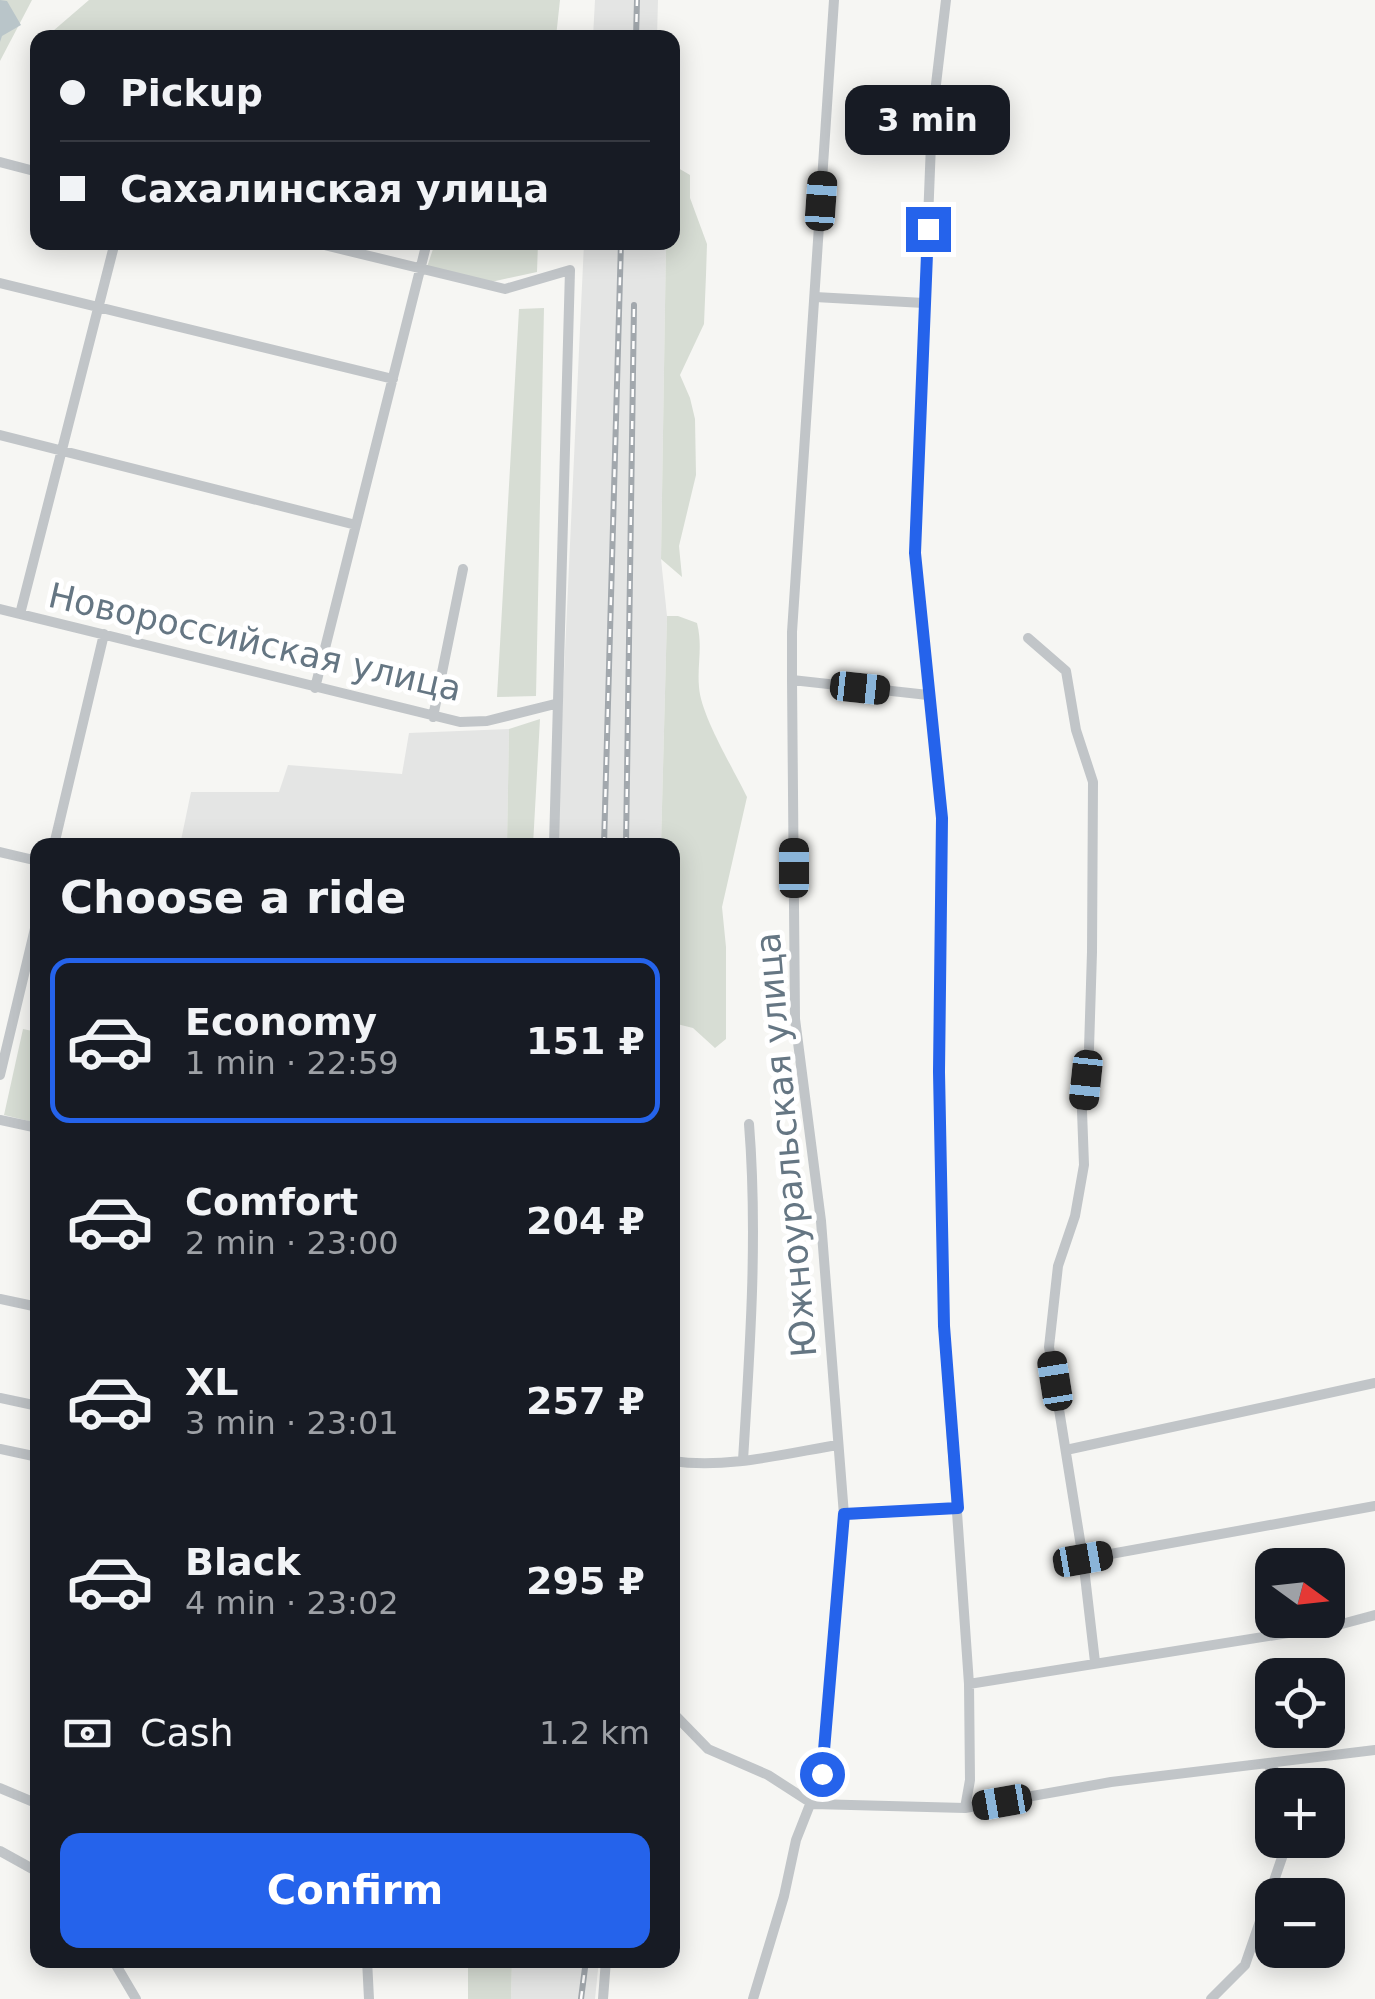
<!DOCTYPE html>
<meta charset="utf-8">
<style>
:root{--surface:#171b24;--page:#242831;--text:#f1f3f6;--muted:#9ea1a6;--line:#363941;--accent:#2563eb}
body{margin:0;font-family:"DejaVu Sans",sans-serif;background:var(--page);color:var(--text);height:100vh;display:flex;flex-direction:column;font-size:38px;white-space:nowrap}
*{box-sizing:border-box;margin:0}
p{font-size:32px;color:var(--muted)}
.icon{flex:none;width:55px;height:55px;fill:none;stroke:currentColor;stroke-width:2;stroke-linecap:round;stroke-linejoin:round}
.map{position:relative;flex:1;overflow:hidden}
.drawer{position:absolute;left:30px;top:838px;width:650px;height:1130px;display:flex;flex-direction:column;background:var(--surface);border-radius:20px;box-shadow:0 5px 25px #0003}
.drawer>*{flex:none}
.banner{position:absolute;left:30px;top:30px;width:650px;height:220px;border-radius:20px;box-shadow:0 5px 25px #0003;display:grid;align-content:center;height:220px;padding:0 30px;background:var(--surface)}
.needle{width:65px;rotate:105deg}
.fabs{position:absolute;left:1255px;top:1548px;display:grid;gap:20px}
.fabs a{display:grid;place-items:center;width:90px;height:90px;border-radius:20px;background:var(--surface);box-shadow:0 5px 25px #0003;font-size:50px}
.end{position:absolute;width:45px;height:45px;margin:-22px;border:12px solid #2563eb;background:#fff;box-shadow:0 0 0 5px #fff}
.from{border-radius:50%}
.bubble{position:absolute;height:70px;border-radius:20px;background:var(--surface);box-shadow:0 5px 25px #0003;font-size:32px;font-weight:800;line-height:70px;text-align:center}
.car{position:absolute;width:30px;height:60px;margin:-30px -15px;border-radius:12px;box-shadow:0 0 8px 2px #0007;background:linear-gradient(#222 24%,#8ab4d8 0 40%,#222 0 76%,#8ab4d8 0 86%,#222 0)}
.banner b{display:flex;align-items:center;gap:35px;height:95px;font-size:38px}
.banner b+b{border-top:2px solid var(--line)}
.banner i{width:25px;height:25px;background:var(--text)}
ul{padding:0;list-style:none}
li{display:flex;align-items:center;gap:30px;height:165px;margin:0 20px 15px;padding:0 10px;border:5px solid transparent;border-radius:20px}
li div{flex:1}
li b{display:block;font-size:38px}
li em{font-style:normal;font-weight:800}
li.on{border-color:var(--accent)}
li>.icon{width:90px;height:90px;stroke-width:1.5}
h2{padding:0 30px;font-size:45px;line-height:120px}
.pay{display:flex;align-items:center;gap:25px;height:110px;padding:0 30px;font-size:38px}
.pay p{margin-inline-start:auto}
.action{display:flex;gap:20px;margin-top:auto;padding:20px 30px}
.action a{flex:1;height:115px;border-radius:20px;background:var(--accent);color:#fff;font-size:40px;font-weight:800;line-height:115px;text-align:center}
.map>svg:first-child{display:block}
.built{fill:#e4e5e4}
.green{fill:#d7ddd4}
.water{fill:#b9c5c9}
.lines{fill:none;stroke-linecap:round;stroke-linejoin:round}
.minor{stroke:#c1c5c8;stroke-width:10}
.rail-casing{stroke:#a2a8ad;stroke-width:6}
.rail{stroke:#fff;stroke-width:2.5;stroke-dasharray:8;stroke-linecap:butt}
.route{stroke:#2563eb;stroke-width:12}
.labels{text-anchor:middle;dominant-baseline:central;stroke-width:10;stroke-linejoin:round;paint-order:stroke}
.street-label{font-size:35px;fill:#657683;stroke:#fff}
</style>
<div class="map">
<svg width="1375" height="1999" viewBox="0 0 1375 1999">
<rect width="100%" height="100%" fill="#f6f6f3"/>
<path class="built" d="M 595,0 L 658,0 L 657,37 L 593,37 Z
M 584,243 L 666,243 L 661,559 L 667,616 L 661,845 L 556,845 Z
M 509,729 L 507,845 L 180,845 L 191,792 L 279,792 L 288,765 L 402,774 L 409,733 Z
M 512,1960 L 599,1960 L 595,1999 L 511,1999 Z"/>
<path class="green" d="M 0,0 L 32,0 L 0,61 Z
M 89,0 L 560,0 L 556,37 L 77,38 L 53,31 Z
M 673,165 L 690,175 L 690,198 L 707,244 L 706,275 L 704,324 L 680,375 L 690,398 L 695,419 L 696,475 L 679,546 L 682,577 L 661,559 L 666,243 L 672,242 Z
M 435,243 L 538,243 L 537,272 L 491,282 L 427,267 Z
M 544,308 L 536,696 L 497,697 L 519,309 Z
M 667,616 L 678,616 L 697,623 C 703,647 697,664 699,687 C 701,716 733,768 747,797 L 722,907 L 726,947 L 726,1039 L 715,1048 L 693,1028 L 673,1023 L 672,845 L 661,845 Z
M 540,719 L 533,845 L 507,845 L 509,729 Z
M 23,1029 L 37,1032 L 37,1123 L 4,1115 Z
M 468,1960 L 512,1960 L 511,1999 L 468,1999 Z"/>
<path class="water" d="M 0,0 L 7,1 L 21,25 L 2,36 L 0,42 Z"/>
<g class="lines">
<path class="minor" d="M 946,0 L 932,118 L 915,553 L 942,818 L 939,1072 L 944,1326 L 969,1684 L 970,1780 L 965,1808
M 0,162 L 38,172
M 312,242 L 505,289 L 570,270 L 554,845
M 0,283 L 393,379
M 815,297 L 924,303
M 0,435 L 356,525
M 0,609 L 460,722 L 487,721 L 555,704
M 20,614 L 115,242
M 1028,638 L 1066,671 L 1076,730 L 1093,782 L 1092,952 L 1089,1049 L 1082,1111 L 1084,1165 L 1075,1216 L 1058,1266 L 1049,1347 L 1083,1559 L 1095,1662
M 792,680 L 928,695
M 315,688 L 427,242
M 433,717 L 463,569
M 54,845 L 104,634
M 0,852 L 38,861
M 0,1075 L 38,916
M 0,1120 L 38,1128
M 0,1299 L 38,1307
M 0,1398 L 38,1406
M 0,1449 L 38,1457
M 1066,1450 L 1375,1383
M 743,1460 C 750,1348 758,1236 749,1124
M 672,1461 C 726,1469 784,1454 837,1445
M 844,1515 L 958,1508
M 1083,1559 L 1375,1506
M 969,1684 L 1338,1625 L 1375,1615
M 672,1712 L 708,1749 L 768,1775 L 813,1804
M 1268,1765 L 1290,1785
M 0,1788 L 38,1804
M 813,1804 L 965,1808 L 1111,1782 L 1375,1750
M 0,1851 L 38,1872
M 113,1960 L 136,1999
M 367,1960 L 369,1999
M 603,1999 L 606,1960
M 753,1999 L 784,1896 L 796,1840 L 822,1774 L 844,1515 L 821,1221 L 795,1019 L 792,680 L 792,632 L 834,0
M 1211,1999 L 1245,1965 L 1288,1840"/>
<g class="rail-casing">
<path id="rail" d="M 636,38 L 637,0
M 604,845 L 621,242
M 626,845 L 634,305
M 581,1999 L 586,1960"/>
</g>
<use href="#rail" class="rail"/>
</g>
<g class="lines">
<path class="route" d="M 822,1774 L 844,1514 L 958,1508 L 944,1326 L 939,1072 L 942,818 L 915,553 L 928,229"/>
</g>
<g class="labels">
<g class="street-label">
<text transform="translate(255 642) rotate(13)">Новороссийская улица</text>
<text transform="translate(786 1145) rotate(-95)">Южноуральская улица</text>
</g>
</g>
</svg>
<div class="fabs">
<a><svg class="needle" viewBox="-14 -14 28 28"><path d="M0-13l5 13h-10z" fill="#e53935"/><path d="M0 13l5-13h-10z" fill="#9ea1a6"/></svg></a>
<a><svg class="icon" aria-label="locate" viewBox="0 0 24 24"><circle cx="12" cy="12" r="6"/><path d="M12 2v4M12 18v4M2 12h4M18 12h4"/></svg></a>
<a>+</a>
<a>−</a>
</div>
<i class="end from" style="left:822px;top:1774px"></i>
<i class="end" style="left:928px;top:229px"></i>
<div class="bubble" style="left:845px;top:85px;width:165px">3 min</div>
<i class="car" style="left:821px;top:201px;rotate:4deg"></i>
<i class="car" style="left:860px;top:688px;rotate:96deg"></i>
<i class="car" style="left:794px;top:868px;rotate:0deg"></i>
<i class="car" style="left:1086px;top:1080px;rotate:186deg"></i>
<i class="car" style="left:1055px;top:1381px;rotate:351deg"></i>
<i class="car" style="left:1083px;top:1559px;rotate:80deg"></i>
<i class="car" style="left:1002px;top:1802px;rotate:260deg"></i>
<div class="banner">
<b><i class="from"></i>Pickup</b>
<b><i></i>Сахалинская улица</b>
</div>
<section class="drawer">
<h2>Choose a ride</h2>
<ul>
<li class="on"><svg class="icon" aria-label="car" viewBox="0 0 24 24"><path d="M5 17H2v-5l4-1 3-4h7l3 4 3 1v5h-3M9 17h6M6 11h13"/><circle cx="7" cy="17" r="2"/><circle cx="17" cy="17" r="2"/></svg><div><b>Economy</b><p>1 min · 22:59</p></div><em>151 ₽</em></li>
<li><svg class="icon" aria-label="car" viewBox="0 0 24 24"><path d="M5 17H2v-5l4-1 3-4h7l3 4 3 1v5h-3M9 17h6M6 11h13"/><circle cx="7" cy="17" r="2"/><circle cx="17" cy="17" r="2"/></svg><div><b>Comfort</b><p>2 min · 23:00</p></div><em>204 ₽</em></li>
<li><svg class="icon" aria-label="car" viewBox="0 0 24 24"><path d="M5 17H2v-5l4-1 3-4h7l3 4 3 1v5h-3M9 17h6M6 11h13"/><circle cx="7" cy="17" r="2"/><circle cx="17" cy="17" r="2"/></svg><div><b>XL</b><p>3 min · 23:01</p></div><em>257 ₽</em></li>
<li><svg class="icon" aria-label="car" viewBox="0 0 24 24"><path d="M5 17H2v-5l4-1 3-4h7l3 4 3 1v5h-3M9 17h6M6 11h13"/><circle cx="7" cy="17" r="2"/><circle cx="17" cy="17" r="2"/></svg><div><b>Black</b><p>4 min · 23:02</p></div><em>295 ₽</em></li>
</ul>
<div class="pay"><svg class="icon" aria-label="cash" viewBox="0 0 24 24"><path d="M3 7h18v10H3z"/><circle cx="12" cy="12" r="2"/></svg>Cash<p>1.2 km</p></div>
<div class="action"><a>Confirm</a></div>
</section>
</div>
